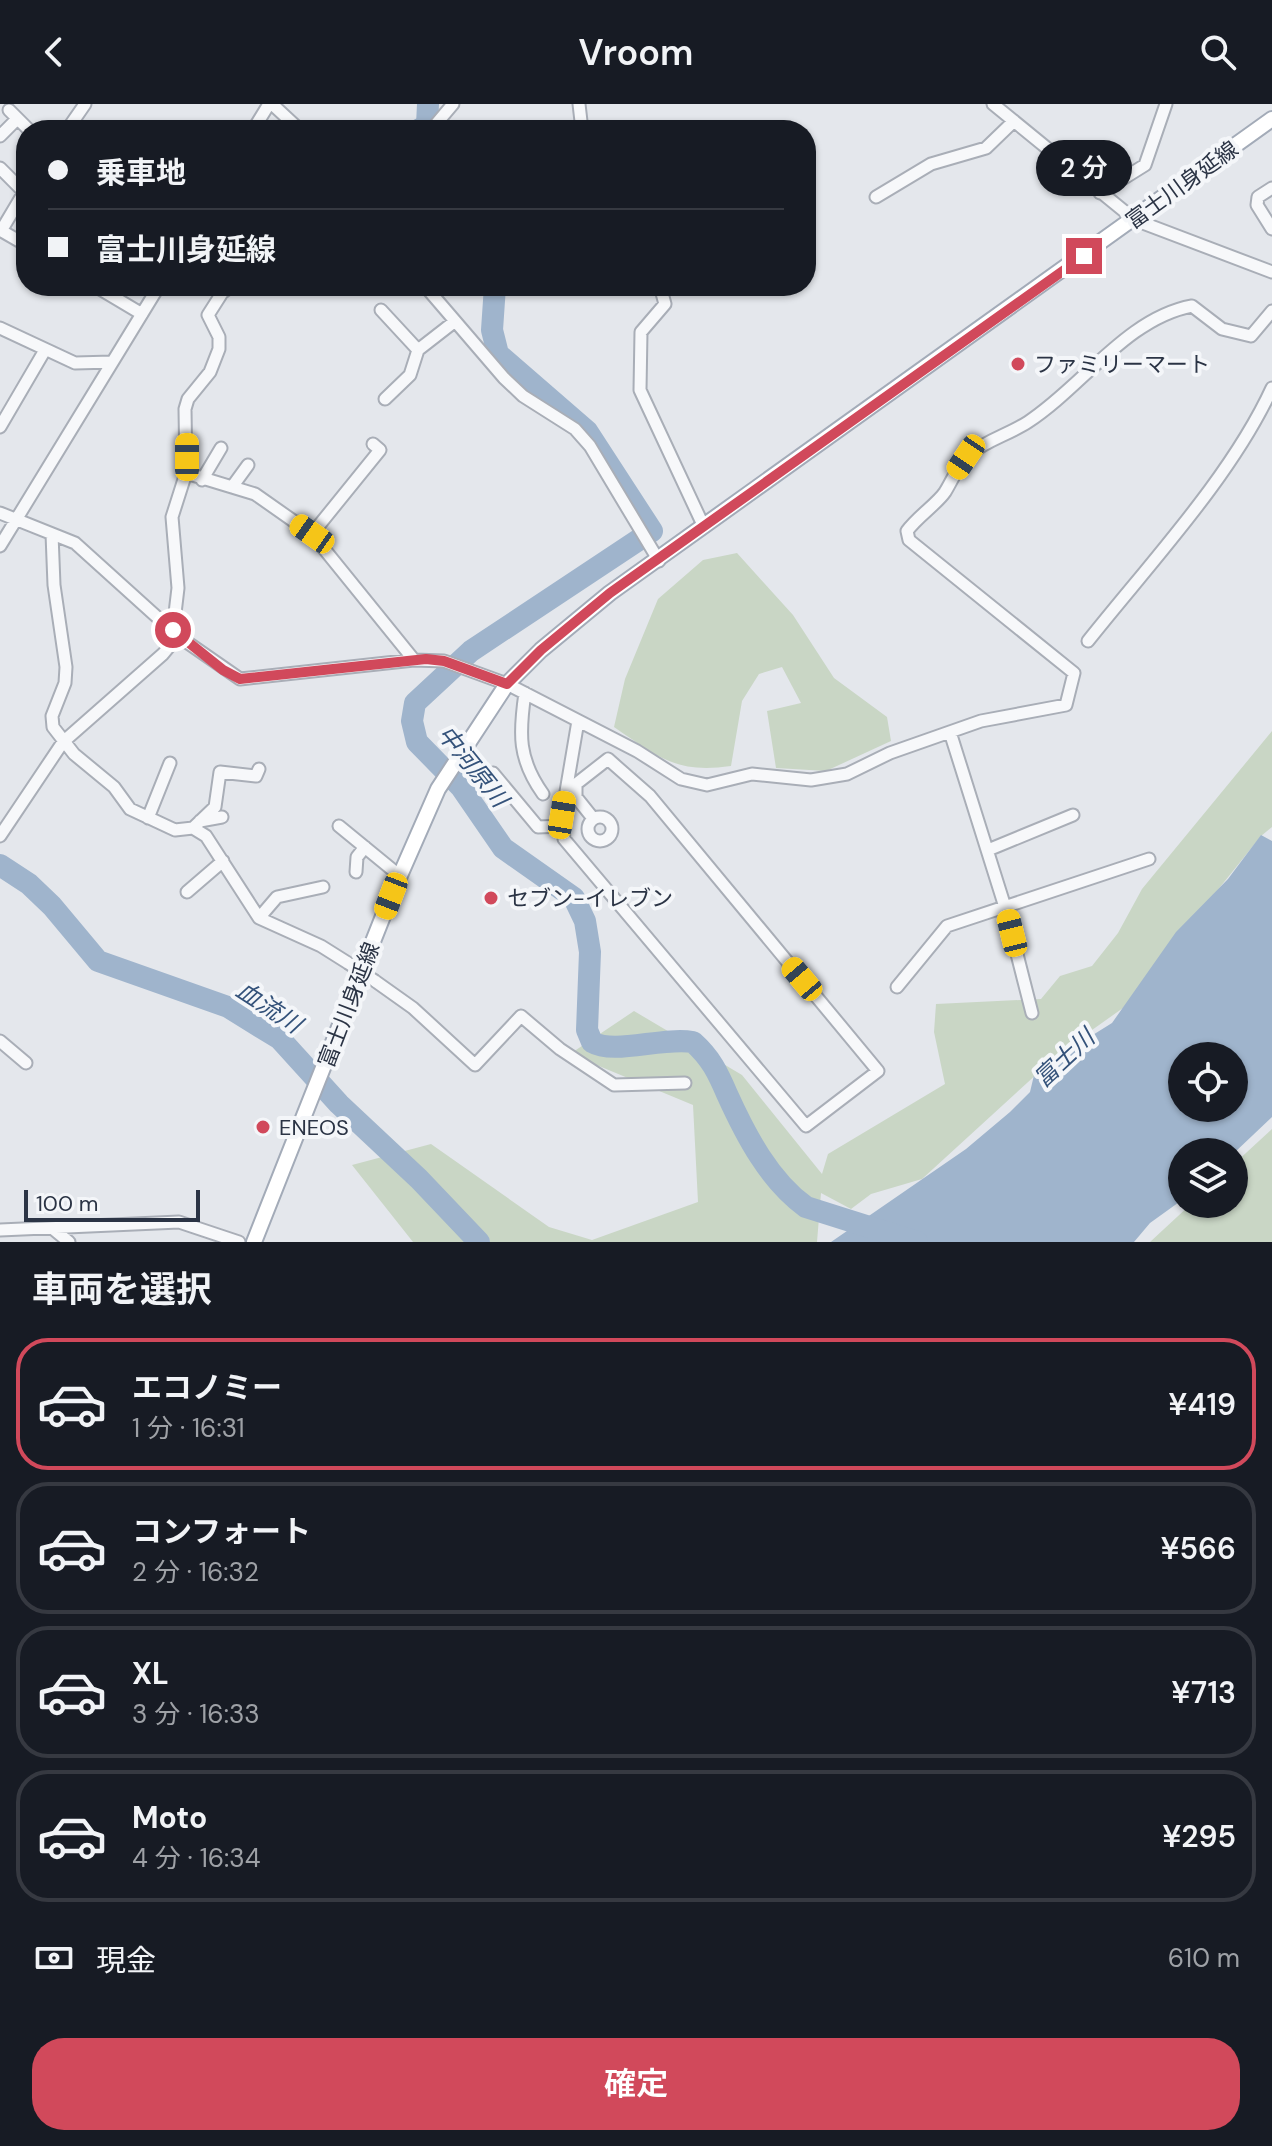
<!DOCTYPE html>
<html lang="ja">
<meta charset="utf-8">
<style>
:root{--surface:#171b24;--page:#20242c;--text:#f1f3f6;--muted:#9ea1a6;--line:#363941;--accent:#d1495b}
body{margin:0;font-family:"DM Sans","Noto Sans JP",sans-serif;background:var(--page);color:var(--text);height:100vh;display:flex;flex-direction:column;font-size:30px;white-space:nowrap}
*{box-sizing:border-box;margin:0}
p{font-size:26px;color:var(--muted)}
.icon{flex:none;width:44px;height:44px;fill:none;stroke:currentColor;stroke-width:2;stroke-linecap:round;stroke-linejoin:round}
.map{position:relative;height:1138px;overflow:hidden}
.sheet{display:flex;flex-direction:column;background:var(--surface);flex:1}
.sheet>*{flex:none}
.guide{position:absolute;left:16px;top:16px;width:800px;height:176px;border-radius:32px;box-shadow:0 2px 6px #0004;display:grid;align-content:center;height:176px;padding:0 32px;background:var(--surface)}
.buttons{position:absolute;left:1168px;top:938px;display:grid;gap:16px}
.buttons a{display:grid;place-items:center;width:80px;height:80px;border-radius:50%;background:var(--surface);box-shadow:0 2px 6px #0004;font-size:40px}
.scale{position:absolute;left:24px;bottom:20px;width:176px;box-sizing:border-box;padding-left:8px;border:4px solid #2b3445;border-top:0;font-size:22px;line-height:28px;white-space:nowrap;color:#2b3445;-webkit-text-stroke:6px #f4f6f9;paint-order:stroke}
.end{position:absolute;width:36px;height:36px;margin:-18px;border:10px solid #d1495b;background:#fff;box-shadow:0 0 0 4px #fff}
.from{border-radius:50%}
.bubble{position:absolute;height:56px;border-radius:28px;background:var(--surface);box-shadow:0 2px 6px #0004;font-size:26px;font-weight:600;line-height:56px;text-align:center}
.car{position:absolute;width:24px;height:48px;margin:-24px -12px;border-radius:10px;box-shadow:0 0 6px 2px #0007;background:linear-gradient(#f5c518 24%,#345 0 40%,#f5c518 0 76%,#345 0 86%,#f5c518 0)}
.guide b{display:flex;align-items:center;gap:28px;height:76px;font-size:30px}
.guide b+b{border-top:2px solid var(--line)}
.guide i{width:20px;height:20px;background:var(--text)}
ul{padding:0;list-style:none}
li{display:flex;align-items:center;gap:24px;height:132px;margin:0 16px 12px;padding:0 16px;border:4px solid var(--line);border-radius:32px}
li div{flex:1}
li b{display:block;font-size:30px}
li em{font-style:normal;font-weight:600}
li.on{border-color:var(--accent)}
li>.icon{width:72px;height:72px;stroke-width:1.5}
h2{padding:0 32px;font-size:36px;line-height:96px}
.pay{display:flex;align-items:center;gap:20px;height:88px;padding:0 32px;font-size:30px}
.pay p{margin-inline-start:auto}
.button{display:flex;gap:16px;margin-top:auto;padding:16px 32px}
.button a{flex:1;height:92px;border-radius:32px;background:var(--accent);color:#fff;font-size:32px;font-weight:600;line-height:92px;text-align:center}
header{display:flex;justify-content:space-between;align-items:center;height:104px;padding:0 32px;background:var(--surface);font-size:36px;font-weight:600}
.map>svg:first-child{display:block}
.green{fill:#c9d6c5}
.water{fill:#9fb4cc;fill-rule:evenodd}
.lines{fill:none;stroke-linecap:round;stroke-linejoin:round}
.river{stroke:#9fb4cc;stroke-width:22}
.minor-casing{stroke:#a9aeb7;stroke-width:15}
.major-casing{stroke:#a3abb8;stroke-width:18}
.minor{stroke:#f7f8fa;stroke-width:11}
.major{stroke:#fff;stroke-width:14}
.minor-bridge-casing{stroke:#a9aeb7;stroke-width:15;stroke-linecap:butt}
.minor-bridge{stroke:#f7f8fa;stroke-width:11}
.route{stroke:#d1495b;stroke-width:10}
.poi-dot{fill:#d1495b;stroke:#f4f6f9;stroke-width:3}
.labels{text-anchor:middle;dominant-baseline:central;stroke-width:8;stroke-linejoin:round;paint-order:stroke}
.street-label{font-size:22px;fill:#2b3445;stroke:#f4f6f9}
.poi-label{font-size:22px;fill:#2b3445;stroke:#f4f6f9;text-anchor:start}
.water-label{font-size:24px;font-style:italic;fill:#34527a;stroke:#f4f6f9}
</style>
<header><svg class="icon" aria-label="back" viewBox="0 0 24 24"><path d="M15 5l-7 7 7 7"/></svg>Vroom<svg class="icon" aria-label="search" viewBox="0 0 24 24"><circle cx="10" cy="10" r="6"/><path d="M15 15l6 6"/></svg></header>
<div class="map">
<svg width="1272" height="1138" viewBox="0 0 1272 1138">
<rect width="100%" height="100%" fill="#e4e7ec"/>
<path class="green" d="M 737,449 L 793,511 L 834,574 L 887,613 L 891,637 L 826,667 L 776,664 L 767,607 L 801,599 L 782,563 L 759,570 L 742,597 L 731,662 C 676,670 658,653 614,623 L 625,575 L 658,495 L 703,456 Z
M 1272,627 L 1272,723 L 1261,732 L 1123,904 L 1061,948 L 922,1075 L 871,1090 L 851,1105 L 821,1089 L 817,1138 L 413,1138 L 352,1061 L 431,1040 L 549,1123 L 592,1136 L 698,1098 L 693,1001 L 570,950 L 634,907 L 742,971 L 822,1070 L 828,1050 L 945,980 L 934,928 L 936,900 L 1041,895 L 1060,872 L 1092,862 L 1118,829 L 1142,785 Z
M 1272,1025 L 1272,1138 L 1150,1138 L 1191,1100 L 1234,1100 L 1234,1060 Z"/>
<path class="water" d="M 1261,731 L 1272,737 L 1272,1013 L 1234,1049 L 1182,1048 L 1182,1096 L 1150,1119 L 1134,1138 L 831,1138 L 966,1045 L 1010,1008 L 1030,988 L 1035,967 L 1112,919 L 1176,828 L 1228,775 ZM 1182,952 L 1234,952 L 1234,1004 L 1182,1004 Z"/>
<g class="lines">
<path class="river" d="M 418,26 L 427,21 L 428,0
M 495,182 L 492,226 L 498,250 L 587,327 L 652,427 L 471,547 L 415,599 L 412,617 L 417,638 L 461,683 L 503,744 L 574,794 L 585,817 L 590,848 L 587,926 L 592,938 C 614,951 661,933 693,938 C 711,954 718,969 727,990 C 746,1032 769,1076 806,1103 L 917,1138
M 0,761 L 29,780 L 52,802 L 98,857 L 228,903 L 280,935 L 339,1000 L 419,1075 L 479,1138"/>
<g class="minor-casing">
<path id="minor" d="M 272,0 L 300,26
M 579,0 L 582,26
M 993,0 L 1135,116 L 1272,168
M 9,6 L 29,26
M 67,26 L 85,0
M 253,26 L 269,0
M 431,26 L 453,0
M 0,32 L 17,15
M 0,64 L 24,88
M 1272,84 L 1258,93 L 1257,101 L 1272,125
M 1100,89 L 1145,61 L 1166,0
M 876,93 L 931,60 L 986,44 L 1014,17
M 0,126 L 26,141
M 1,127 L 26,85
M 95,182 L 142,210
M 425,182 L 504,274 L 523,292 L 575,325 L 590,342 L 659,457
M 660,182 L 665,200 L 641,228 L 640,286 L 704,423
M 381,206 L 418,246
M 0,224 L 75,259 L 112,258
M 385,295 L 410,271 L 418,246 L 454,218
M 0,323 L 45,246
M 186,369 L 255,390 L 312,430 L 414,556
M 202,376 L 221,344
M 232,383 L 248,361
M 0,409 L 75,439 L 178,532 L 240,575 L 414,556 L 444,557 L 507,580 L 637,647 L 681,675 L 707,681 L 752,670 L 811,676 L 847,670 L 890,649 L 981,617 L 1066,601 L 1074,569 L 909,436 L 907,427 C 918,412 937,400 945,388 C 953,375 958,361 969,351 C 986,336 1008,331 1028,318 C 1082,283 1127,214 1192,202 L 1222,225 L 1251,232 L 1272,207
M 52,430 L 54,481 L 66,563 L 65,579 L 52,612 L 53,623 L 74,650 L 114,683 L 130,705 L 175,726 L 193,724 L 206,732 L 259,814 L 277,793 L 323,783
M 312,430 L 380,346 L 373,340
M 0,442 L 159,182
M 173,526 L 178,484 L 172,413 L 186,369 L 185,305 L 188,295 L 210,268 L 219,245 L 219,233 L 208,211 L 222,189 L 231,182
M 1088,537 C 1150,459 1231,373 1272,284
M 525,589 C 519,630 518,655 543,690
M 578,617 L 562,711 L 564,735 L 806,1022 L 878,967 L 650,692 L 608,655 L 576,680 L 576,693 L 592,713
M 950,628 L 1005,803 L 1032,909
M 493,669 L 538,723 L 563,722
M588 725a12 12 0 1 1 24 0a12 12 0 1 1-24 0Z
M 148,714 L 170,659
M 200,717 L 222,713
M 339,722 L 400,772
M 193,724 L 215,703 L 220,668 L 256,672 L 259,665
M 0,732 L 63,638 L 163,550 L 178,532
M 988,746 L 1073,711
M 356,768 L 357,753 L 365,743
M 187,788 L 223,757
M 259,814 L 321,842 L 348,859
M 375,877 L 413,904 L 475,961 L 521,912 L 560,945 L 614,981 L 685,979
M 897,883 L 947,822 L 1149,755
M 0,937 L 26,959
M 52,1124 L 69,1138
M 0,1126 L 179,1118 L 239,1138"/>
</g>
<g class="major-casing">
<path id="major" d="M 254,1138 L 391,792 L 438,685 L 507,580 L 541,546 L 610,489 L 1272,15"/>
</g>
<use href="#minor" class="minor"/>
<use href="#major" class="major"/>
<g class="minor-bridge-casing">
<path id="minor-bridge" d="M 348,859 L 375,877"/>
</g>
<use href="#minor-bridge" class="minor-bridge"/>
</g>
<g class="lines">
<path class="route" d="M 173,526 L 223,566 L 240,575 L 426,555 L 444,557 L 507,580 L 541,546 L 610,489 L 1084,152"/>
</g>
<g class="poi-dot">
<circle cx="1018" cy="260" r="8"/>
<circle cx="491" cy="794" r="8"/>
<circle cx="263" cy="1023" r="8"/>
</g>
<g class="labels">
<g class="street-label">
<text transform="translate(1182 81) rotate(-36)">富士川身延線</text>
<text transform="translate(349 901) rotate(-69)">富士川身延線</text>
</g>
<g class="poi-label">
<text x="1034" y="260">ファミリーマート</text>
<text x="507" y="794">セブン-イレブン</text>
<text x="279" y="1023">ENEOS</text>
</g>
<g class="water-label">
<text transform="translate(473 662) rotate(51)">中河原川</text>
<text transform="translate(269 903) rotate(33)">血流川</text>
<text transform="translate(1064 954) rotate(-43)">富士川</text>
</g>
</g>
</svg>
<div class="buttons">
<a><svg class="icon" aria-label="locate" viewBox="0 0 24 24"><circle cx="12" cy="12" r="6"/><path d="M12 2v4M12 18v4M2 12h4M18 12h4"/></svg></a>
<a><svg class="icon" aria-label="layers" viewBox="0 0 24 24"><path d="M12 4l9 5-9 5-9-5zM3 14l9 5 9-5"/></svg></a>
</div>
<div class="scale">100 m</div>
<i class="end from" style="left:173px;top:526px"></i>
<i class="end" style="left:1084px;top:152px"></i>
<div class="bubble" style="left:1036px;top:36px;width:96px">2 分</div>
<i class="car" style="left:187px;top:353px;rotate:0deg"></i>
<i class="car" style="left:966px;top:353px;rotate:214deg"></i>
<i class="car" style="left:312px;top:430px;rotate:305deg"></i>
<i class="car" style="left:562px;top:711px;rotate:9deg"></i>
<i class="car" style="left:391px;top:792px;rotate:201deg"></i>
<i class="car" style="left:1012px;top:829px;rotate:346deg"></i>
<i class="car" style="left:802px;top:875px;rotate:320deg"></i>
<div class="guide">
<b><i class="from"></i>乗車地</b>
<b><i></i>富士川身延線</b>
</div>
</div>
<section class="sheet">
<h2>車両を選択</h2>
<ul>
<li class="on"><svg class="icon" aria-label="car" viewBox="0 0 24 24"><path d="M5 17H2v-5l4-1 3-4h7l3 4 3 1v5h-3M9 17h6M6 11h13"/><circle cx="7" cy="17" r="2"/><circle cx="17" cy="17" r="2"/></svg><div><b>エコノミー</b><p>1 分 · 16:31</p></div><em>¥419</em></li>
<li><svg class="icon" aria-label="car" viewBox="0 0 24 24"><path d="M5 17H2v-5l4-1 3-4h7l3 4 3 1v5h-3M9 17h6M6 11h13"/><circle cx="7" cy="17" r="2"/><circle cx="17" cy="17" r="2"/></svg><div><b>コンフォート</b><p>2 分 · 16:32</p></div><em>¥566</em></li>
<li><svg class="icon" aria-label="car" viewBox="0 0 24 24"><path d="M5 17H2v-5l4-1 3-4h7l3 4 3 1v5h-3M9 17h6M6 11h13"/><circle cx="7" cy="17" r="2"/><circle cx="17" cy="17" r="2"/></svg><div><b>XL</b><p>3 分 · 16:33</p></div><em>¥713</em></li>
<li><svg class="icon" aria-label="car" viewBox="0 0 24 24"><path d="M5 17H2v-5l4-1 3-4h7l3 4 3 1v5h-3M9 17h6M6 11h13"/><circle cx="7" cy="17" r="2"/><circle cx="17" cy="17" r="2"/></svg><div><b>Moto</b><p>4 分 · 16:34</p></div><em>¥295</em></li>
</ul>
<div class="pay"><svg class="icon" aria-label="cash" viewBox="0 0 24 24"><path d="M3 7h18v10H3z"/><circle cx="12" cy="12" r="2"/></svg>現金<p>610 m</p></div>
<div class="button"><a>確定</a></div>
</section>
